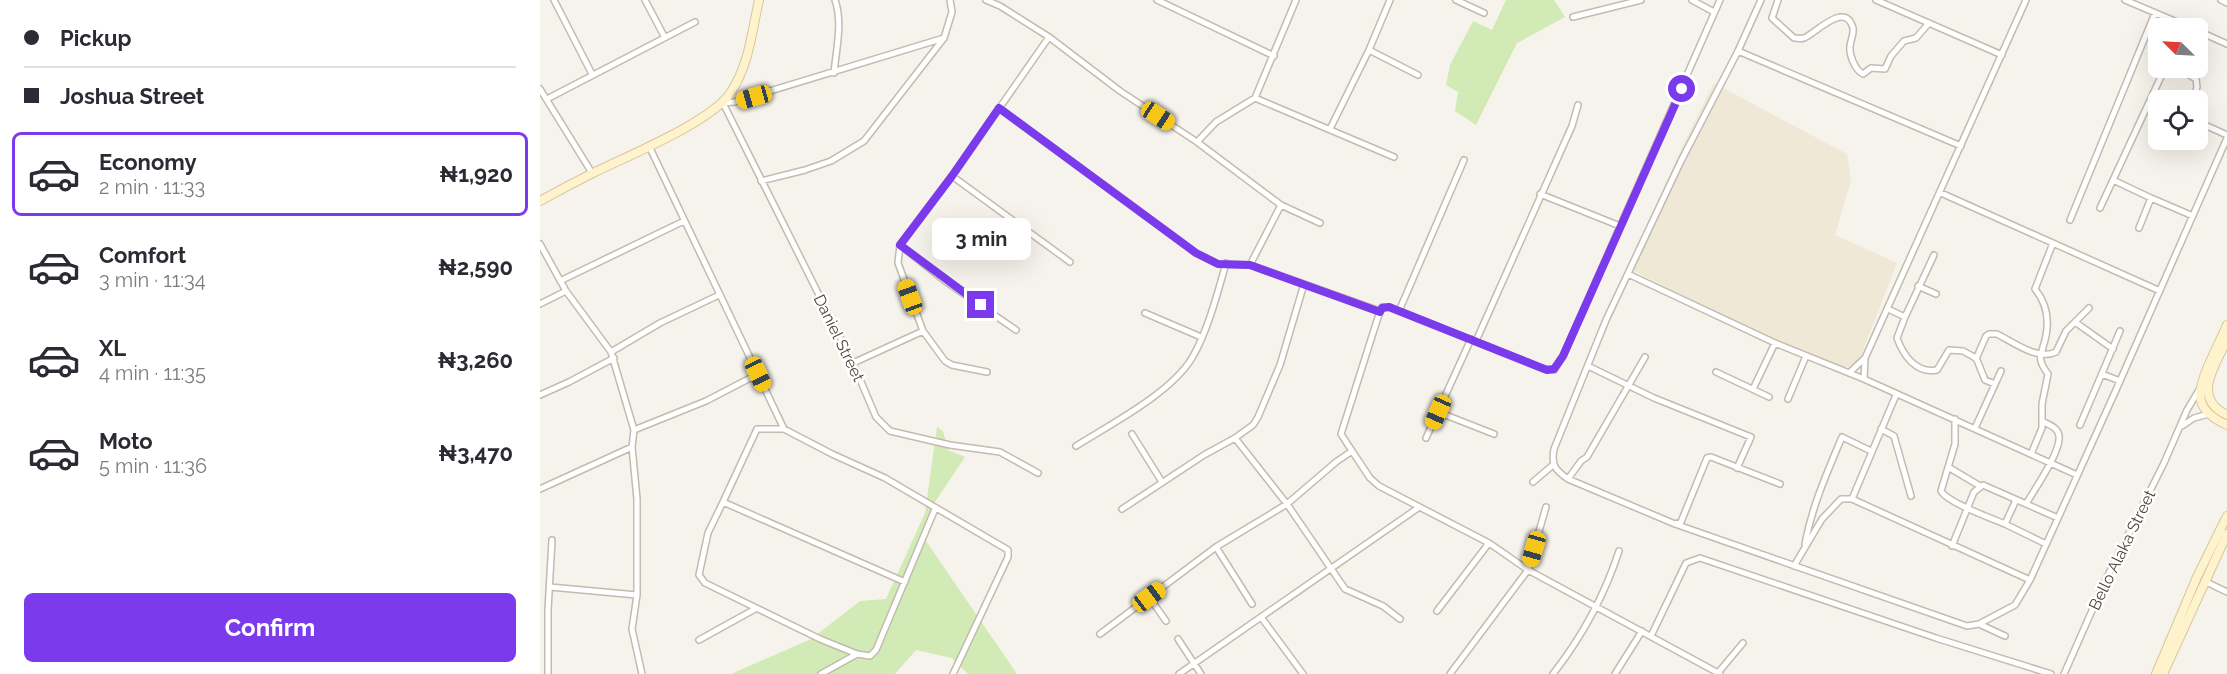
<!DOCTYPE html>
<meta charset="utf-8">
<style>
:root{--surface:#fff;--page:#f7f7f7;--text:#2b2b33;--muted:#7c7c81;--line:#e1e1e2;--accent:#7c3aed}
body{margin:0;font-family:Raleway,sans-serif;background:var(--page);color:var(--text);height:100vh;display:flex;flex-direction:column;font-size:22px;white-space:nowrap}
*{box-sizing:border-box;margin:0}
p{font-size:20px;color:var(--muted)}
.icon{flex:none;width:33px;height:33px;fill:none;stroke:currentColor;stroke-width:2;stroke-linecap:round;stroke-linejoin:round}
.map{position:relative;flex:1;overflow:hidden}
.sheet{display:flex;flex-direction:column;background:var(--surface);width:540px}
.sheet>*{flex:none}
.banner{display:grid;align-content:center;height:132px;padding:0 24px;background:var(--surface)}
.needle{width:39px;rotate:294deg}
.controls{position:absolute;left:1608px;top:18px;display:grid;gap:12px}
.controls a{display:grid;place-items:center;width:60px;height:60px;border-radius:9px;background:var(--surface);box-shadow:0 6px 24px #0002;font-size:30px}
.end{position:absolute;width:27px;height:27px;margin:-14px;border:8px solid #7c3aed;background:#fff;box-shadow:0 0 0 3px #fff}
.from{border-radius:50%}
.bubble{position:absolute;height:42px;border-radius:9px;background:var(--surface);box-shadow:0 6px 24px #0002;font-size:20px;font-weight:700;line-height:42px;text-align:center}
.car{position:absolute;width:18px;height:36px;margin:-18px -9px;border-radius:8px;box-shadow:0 0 4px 2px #0007;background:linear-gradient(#f5c518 24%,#345 0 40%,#f5c518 0 76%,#345 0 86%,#f5c518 0)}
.banner b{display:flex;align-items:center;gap:21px;height:57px;font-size:22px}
.banner b+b{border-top:2px solid var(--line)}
.banner i{width:15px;height:15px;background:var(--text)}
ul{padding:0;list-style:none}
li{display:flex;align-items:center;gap:18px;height:84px;margin:0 12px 9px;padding:0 12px;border:3px solid transparent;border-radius:9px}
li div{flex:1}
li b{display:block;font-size:22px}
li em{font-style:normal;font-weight:700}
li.current{border-color:var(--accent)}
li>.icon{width:54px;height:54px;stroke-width:1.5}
.cta{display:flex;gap:12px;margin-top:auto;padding:12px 24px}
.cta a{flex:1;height:69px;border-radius:9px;background:var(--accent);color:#fff;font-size:24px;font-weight:700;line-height:69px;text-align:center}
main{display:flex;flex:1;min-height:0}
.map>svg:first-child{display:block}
.education{fill:#efe8d6}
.green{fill:#d2eab5}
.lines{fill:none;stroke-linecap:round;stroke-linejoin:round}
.street-casing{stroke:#c2bbae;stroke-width:8}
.secondary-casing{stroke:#d6c79b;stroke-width:10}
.street{stroke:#fff;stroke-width:5}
.secondary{stroke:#fff3cd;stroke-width:8}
.route{stroke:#7c3aed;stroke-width:8}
.labels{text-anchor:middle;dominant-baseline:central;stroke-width:5;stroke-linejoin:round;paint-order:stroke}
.street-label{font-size:16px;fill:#4b4439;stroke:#fff}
</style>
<main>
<section class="sheet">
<div class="banner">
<b><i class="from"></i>Pickup</b>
<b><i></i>Joshua Street</b>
</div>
<ul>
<li class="current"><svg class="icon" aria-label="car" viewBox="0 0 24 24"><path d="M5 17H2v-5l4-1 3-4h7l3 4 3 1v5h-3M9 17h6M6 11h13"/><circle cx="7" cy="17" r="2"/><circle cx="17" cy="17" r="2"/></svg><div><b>Economy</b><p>2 min · 11:33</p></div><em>₦1,920</em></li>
<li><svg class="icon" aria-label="car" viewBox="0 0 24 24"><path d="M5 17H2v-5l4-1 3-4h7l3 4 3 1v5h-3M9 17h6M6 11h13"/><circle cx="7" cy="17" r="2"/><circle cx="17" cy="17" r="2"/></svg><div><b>Comfort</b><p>3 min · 11:34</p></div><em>₦2,590</em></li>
<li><svg class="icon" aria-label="car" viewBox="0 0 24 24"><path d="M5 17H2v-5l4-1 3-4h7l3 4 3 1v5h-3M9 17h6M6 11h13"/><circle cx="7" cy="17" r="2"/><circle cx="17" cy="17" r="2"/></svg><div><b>XL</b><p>4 min · 11:35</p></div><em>₦3,260</em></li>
<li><svg class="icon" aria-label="car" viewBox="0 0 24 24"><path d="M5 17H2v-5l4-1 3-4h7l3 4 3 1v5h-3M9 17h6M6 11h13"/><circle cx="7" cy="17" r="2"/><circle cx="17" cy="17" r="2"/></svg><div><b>Moto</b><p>5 min · 11:36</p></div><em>₦3,470</em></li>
</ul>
<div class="cta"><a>Confirm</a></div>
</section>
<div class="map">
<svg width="1687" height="674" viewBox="0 0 1687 674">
<rect width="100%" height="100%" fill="#f6f3ec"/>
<path class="education" d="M 1174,83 L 1307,154 L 1311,181 L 1295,235 L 1357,263 L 1320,358 L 1309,367 L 1294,365 L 1191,320 L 1092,270 L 1090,266 L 1142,147 Z"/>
<path class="green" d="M 966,0 L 1014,0 L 1025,17 L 977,43 L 936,125 L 915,111 L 918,92 L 906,85 L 910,65 L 933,21 L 952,30 Z
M 397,427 L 403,431 L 408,450 L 425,457 L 395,502 L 386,541 L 477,674 L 428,674 L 412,658 L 376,650 L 355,674 L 191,674 L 271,639 L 320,601 L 346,599 L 385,513 Z"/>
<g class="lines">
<g class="street-casing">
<path id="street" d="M 14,0 L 52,74
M 105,0 L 124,36
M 446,0 L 460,6 L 509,37 L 580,91 L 657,142 L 741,205 L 780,223
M 617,0 L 734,56
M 916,0 L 944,13
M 1152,0 L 1174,12
M 1221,0 L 1198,51 L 1141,161 L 1066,320 L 1014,449 C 1011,465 1015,470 1028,479 L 1135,524 L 1141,522 L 1167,458 L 1171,457 L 1240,484
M 1238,0 L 1232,18 L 1254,38 C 1258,38 1260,39 1264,38 C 1275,34 1305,0 1313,28 C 1314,34 1311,39 1310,46 C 1309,55 1315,70 1323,74 L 1331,68 L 1345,69 L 1351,56 L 1364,41 L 1376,38 L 1389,23
M 1336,0 L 1462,55
M 1585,0 L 1651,28
M 1681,0 L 1687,3
M 1033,17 L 1101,0
M 1658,31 L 1687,44
M 404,38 L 194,102 L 183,103 L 313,363 L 336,417 L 350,431 L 410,445 L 460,452 L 498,473
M 829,50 L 878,75
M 1198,51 L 1421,146
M 1638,68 L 1656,79 L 1657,87 L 1653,100
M 294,73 C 296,51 303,22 295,0
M 0,89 L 52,173
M 715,98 L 854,157
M 7,99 L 155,22
M 459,108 L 656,253 L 678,264 L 710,265 L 840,311 L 842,307 L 849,307 L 1004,369 L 1014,370 L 1023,356 L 1180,0
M 1658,122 L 1687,135
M 790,129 L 829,50 L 850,0
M 657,142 L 676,122 L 715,98 L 756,0
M 109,146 L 244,429
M 412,176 L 530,262
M 1573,180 L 1611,198
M 221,181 L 265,170 L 291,161 L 324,141 L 404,38 L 412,12 L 410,0
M 1401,193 L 1620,291
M 1000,194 L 1080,226
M 1560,208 L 1625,68
M 1530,220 L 1615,13
M 1599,228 L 1611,198 L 1653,216
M 0,244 L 26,291 L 71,352 L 94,430 L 92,447 L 97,499 L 97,595 L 92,629 L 102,674
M 360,245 L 405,281 L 476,330
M 1394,255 L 1365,317 L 1357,338 C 1363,355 1376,374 1397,370 L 1409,350 L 1423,351 L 1434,357 L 1437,360 L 1445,380 L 1455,384
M 710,265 L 741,205
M 1088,274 L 1235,343 L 1324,379 L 1537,475
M 20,281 L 144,221
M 764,284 L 740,365 L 718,417 L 713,425 L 695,438 L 747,504 L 805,589 L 843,606 L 860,619
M 1378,286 L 1396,294
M 0,304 L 26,291
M 1348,309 L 1365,317
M 859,311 L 924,160
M 605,313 L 661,337
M 1535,322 L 1573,349
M 383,331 L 358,263 L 360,245 L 412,176 L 509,37
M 936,341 L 1032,126 L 1038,105
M 71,352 L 120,323 L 179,295
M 1436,359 L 1446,336 L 1449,334 L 1457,334 C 1473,342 1498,361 1516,352 L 1526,331 L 1549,308
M 313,363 L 383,331 L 405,361 L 412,365 L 447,372
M 1048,366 L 1114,398 L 1211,437 L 1197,468
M 1176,372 L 1229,397
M 1309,373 L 1325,358 L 1486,0
M 1562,374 L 1580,381
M 1324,379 L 1325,358
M 1213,389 L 1235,343
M 0,395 L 29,382 L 74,358
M 1248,399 L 1266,356
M 898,412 L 954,434
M 1415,419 L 1415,444 L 1401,491 C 1408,503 1451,518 1465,524
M 1540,425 L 1580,331
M 1642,426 L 1654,418 L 1669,414
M 1435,428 L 1461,371
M 1341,429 L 1354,436 L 1371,496
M 94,430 L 166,401 L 218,374
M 592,434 L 622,482
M 886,438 L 931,339
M 536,446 C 571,424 631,393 652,358 C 667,333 678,292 686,263
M 812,451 L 830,478 L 839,486 L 949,543 L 988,570 L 1180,674
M 1491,454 L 1502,428 L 1502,404 L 1508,374 C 1505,370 1502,366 1501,361 C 1499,355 1502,353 1503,347 C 1510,326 1509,306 1495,289 L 1513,243
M 1408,467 L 1440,486
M 1028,479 L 1041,461 L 1047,457 L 1105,357
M 993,482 L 1013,465
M 0,489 L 92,447
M 1312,499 L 1490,580
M 1476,500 L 1465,524 L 1506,544
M 183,502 L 168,533 L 160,570 L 159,575 L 165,583 L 280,639 L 317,654 L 330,656 L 336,650 L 395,509
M 1486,504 C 1494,490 1521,452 1519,436 C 1518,427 1509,425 1502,421
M 582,509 L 664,455 L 695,438
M 1135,524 L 1427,626 L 1439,624 L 1475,605 L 1490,580 L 1576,390 L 1687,138
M 1265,544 C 1272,506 1287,473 1302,437 L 1331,451
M 1412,546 L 1434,492 L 1443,485 L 1518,518
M 676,547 L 712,604
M 1254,566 L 1282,519 L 1301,499 L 1312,499 L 1356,395
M 1664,581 L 1687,592
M 365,582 L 183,502 L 217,429 L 244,429 L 292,454 L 345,478 L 468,550 L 468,557 L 413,674
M 10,587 L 97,595
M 609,597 L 626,621
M 897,611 L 949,543
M 721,617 L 763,674
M 1439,624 L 1465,636
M 560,634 L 676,547 L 747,504 L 796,462 L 812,451 L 801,434 L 840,311
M 1111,636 L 1146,563 L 1160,558 L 1396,638 L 1511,674
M 638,639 L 661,674
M 159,640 L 215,609
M 8,674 L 8,610 L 12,540
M 281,674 L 317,654
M 639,674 L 878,508
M 910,674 L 988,570 L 1006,507
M 1013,674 C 1041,638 1065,594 1079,551
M 1075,674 L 1102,631
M 1177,674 L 1203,643
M 1524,674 L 1565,581 L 1624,463 L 1647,410 L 1659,390"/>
</g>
<g class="secondary-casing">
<path id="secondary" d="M 0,201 C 18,191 35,182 53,173 C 87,156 172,122 191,92 C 209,65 212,31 219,0
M 1687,325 C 1681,338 1675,351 1669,364 C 1656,393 1654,410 1687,425
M 1687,340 C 1675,366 1651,398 1687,415
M 1616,674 L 1657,577 L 1687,516
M 1623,674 L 1687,534"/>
</g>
<use href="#street" class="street"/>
<use href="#secondary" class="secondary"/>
</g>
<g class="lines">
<path class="route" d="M 441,305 L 360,245 L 412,176 L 459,108 L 656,253 L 678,264 L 710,265 L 840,312 L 842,308 L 849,307 L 1007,370 L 1014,369 L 1023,356 L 1142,89"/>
</g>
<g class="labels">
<g class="street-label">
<text transform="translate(299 338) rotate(64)">Daniel Street</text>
<text transform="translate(1582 550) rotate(-64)">Bello Alaka Street</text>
</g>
</g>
</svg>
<div class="controls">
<a><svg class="needle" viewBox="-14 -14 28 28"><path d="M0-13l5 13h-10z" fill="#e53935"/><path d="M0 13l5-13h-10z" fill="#7c7c81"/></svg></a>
<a><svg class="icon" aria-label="locate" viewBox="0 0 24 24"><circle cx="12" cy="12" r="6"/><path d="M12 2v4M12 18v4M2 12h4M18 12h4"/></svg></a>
</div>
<i class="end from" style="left:1142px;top:89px"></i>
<i class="end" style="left:441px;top:305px"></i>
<div class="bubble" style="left:392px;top:218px;width:99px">3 min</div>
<i class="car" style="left:214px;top:97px;rotate:254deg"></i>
<i class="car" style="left:618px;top:116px;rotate:123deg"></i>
<i class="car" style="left:370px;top:297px;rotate:340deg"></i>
<i class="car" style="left:218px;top:374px;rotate:155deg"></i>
<i class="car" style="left:898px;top:412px;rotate:204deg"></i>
<i class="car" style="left:994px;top:549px;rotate:196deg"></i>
<i class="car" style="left:609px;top:597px;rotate:53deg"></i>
</div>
</main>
